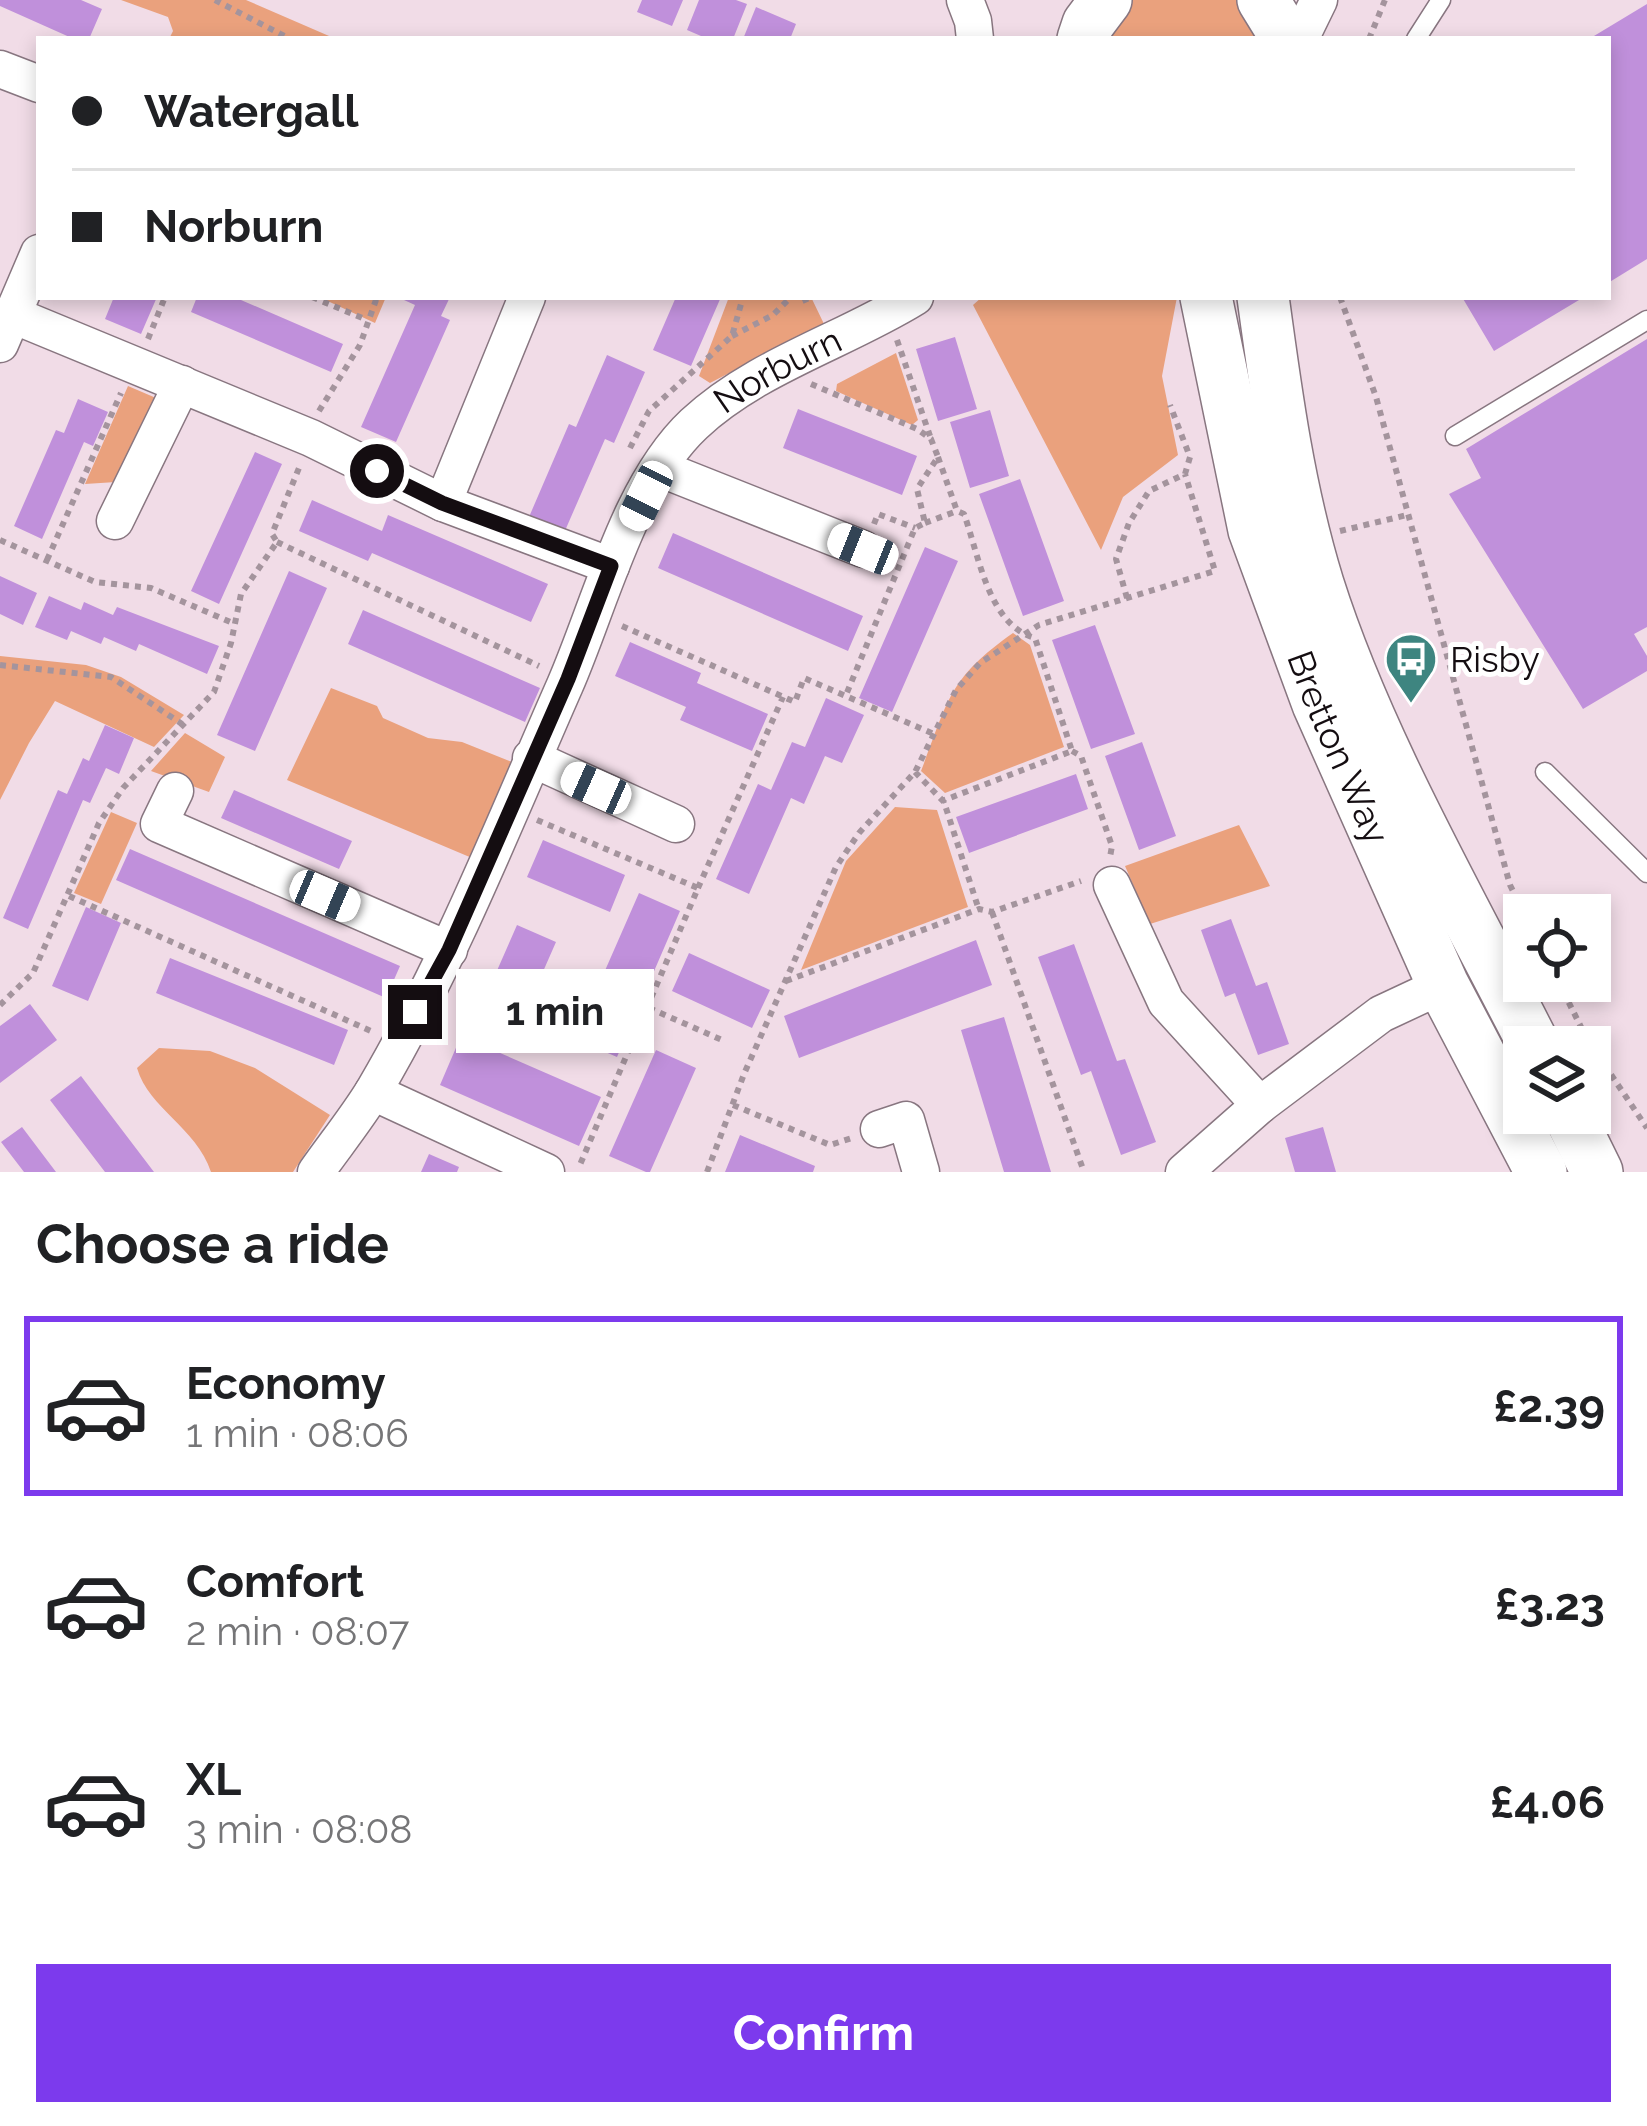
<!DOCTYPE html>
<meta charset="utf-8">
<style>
:root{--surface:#fff;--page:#f6f6f6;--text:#202124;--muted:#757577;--line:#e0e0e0;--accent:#7c3aed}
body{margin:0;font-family:Raleway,sans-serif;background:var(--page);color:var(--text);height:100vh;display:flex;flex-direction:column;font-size:45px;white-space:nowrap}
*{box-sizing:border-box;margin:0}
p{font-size:39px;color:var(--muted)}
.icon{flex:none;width:66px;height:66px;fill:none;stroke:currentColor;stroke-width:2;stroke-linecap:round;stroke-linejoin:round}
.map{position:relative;height:1172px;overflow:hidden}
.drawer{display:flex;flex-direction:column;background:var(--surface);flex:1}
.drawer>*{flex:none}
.top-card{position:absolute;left:36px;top:36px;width:1575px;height:264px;border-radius:0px;box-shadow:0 6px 18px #0003;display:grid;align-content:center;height:264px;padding:0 36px;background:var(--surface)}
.tools{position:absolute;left:1503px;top:894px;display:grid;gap:24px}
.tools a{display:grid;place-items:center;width:108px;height:108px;border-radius:0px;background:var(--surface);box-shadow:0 6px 18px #0003;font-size:60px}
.end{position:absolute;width:54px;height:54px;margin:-27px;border:15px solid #140d11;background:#fff;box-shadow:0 0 0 6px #fff}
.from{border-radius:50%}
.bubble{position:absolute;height:84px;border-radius:0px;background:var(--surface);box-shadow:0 6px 18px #0003;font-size:39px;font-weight:700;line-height:84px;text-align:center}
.car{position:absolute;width:36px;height:72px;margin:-36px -18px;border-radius:15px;box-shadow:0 0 9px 3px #0007;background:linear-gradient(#fff 24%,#345 0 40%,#fff 0 76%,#345 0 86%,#fff 0)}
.top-card b{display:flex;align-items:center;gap:42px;height:114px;font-size:45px}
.top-card b+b{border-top:3px solid var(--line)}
.top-card i{width:30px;height:30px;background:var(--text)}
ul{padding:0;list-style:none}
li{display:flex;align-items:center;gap:36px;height:180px;margin:0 24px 18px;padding:0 12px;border:6px solid transparent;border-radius:0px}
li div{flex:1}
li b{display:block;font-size:45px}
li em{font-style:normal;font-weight:700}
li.active{border-color:var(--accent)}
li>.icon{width:108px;height:108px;stroke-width:1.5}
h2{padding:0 36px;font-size:54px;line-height:144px}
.action{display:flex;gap:24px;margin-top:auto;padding:24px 36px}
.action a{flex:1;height:138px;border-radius:0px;background:var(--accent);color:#fff;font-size:48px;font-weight:700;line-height:138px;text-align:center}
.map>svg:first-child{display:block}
.green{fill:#eaa17d}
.building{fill:#c090db}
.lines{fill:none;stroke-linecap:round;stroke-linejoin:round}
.lane-casing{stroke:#887680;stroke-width:21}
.street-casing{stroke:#887680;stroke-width:39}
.secondary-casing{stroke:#887680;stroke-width:54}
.path{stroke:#a4949d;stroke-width:6;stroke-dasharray:6 6;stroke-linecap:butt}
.lane{stroke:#fff;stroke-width:18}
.street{stroke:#fff;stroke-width:36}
.secondary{stroke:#fff;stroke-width:51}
.route{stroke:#140d11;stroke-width:15}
.labels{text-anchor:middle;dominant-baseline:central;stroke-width:10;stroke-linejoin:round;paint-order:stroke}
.street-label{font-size:36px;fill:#140d11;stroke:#fff}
.poi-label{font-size:36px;fill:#140d11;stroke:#fff;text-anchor:start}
</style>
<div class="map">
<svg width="1647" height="1172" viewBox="0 0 1647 1172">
<rect width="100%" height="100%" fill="#f1dce7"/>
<path class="green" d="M 121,0 L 246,0 L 336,39 L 169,39 L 173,31 L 168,17 Z
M 1126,0 L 1243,0 L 1270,39 L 1100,39 Z
M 319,297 L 386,297 L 375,323 Z
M 729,297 L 811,297 L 824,324 L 710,383 L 699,376 Z
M 982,297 L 1177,297 L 1162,376 L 1178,455 L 1123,497 L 1101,550 L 973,305 Z
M 896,353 L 918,420 L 912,425 L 836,391 L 837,384 Z
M 128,386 L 163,401 L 116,482 L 85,484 Z
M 1013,633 L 1030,645 L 1064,747 L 945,793 L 921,771 C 949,699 948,679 1013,633 Z
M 0,656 L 86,665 L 121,677 L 184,715 L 154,747 L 55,701 L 29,743 L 0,800 Z
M 331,688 L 377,706 L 383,718 L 428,738 L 462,742 L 512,762 L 472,858 L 287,780 Z
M 185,733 L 225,757 L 209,792 L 151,771 Z
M 895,807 L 937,810 L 968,907 L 801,970 L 846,861 Z
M 111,812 L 137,823 L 101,904 L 74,893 Z
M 1239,825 L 1270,886 L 1150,924 L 1125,866 Z
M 159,1048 L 210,1051 L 255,1068 L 330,1115 L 293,1172 L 211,1172 C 196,1127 149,1109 137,1068 Z"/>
<path class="building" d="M 0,0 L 81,0 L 102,9 L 89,39 L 74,39 L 0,6 Z
M 642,0 L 683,0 L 672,26 L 637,12 Z
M 699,0 L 736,0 L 747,4 L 733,39 L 708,39 L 687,30 Z
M 1647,4 L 1647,259 L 1608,283 L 1608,39 L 1589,39 Z
M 756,7 L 796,24 L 790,39 L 743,39 Z
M 114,297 L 157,297 L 141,334 L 105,319 Z
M 197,297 L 234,297 L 343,344 L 331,372 L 191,312 Z
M 406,297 L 450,297 L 441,316 L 450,320 L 396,442 L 361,427 L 415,305 L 404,300 Z
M 676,297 L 721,297 L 691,366 L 653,350 Z
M 1462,297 L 1584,297 L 1494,351 Z
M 955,337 L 977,409 L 938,421 L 916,349 Z
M 1647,339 L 1647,627 L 1634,634 L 1647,656 L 1647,671 L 1583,709 L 1449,494 L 1481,478 L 1466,449 Z
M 607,355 L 645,372 L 614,443 L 605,439 L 564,533 L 529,517 L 569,424 L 576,427 Z
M 78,399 L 108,412 L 93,446 L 84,442 L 42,539 L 14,526 L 56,430 L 64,433 Z
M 798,409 L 917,456 L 902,495 L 783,448 Z
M 990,410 L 1009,476 L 970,488 L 950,422 Z
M 255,452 L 282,464 L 219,604 L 191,591 Z
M 1020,479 L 1064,601 L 1023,616 L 979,494 Z
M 312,500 L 382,531 L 388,515 L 548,584 L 531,622 L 372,553 L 368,561 L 299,531 Z
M 673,533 L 863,616 L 848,651 L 658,568 Z
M 925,547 L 958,561 L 892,712 L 859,698 Z
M 289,571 L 327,588 L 255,751 L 217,735 Z
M 0,576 L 37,593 L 23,625 L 0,614 Z
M 49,596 L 81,610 L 84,602 L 113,615 L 117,607 L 219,646 L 207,674 L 139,644 L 136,651 L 104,637 L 101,644 L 71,631 L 67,640 L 35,627 Z
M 363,610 L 540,688 L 525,722 L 348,644 Z
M 1095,625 L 1135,734 L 1091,749 L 1052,640 Z
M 630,642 L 701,673 L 697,683 L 768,714 L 752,751 L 680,720 L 686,707 L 615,676 Z
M 826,698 L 864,715 L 842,763 L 825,756 L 804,804 L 791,798 L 749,894 L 716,879 L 758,784 L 771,790 L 792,742 L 805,747 Z
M 105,725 L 134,738 L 119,774 L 106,768 L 90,803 L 83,800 L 28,929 L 3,918 L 58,790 L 67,794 L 83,758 L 89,761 Z
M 1142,742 L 1176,836 L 1139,850 L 1105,756 Z
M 1076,774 L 1088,809 L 969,853 L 956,817 Z
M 234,790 L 352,841 L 339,869 L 221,818 Z
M 543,840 L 625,875 L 610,912 L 527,877 Z
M 130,849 L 400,966 L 386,998 L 116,880 Z
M 639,893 L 680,911 L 617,1057 L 575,1039 Z
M 86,907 L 121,923 L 88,1001 L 52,986 Z
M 1231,919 L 1256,986 L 1267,982 L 1289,1044 L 1258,1055 L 1235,993 L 1225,997 L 1201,930 Z
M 517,925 L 556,942 L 520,1024 L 481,1007 Z
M 976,940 L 992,985 L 799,1058 L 784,1016 Z
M 1074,944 L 1117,1061 L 1125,1059 L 1156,1142 L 1121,1155 L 1091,1071 L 1081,1075 L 1038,957 Z
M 689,953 L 770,990 L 752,1028 L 672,991 Z
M 170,958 L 348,1030 L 334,1065 L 156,993 Z
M 30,1004 L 57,1040 L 0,1083 L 0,1026 Z
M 1004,1017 L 1051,1172 L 1004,1172 L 961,1030 Z
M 461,1036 L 601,1097 L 579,1146 L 440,1085 Z
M 656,1050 L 696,1068 L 650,1172 L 646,1172 L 609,1156 Z
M 81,1076 L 154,1172 L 105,1172 L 50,1100 Z
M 22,1127 L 56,1172 L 24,1172 L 1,1142 Z
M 1323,1127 L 1336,1172 L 1295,1172 L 1285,1138 Z
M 740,1135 L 815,1166 L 813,1172 L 725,1172 Z
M 429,1154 L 459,1167 L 457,1172 L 421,1172 Z"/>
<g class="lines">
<g class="lane-casing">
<path id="lane" d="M 1416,39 L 1441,0
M 1455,436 L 1647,320
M 1545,772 L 1647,873"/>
</g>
<g class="street-casing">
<g id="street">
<path d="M 965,0 L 973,21 L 975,39"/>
<path d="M 1300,39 L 1319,0"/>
<path d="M 0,69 L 39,84"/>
<path d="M 13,315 L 311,438 L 443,503 L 611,566"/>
<path d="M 0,344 L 39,253"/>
<path d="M 659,468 L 863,549"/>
<path d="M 443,503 L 527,297"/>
<path d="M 115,521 L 182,384"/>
<path d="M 531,758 L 676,824"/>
<path d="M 175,791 L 159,824 L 449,950"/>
<path d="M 1112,885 L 1166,1002 L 1260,1105"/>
<path d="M 373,1092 L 546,1172"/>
<path d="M 879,1129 L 906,1120 L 921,1172"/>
<path id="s1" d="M 316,1172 C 335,1145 357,1118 374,1090 C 450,961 505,821 565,685 C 600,605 629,485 694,424 C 756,366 844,341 915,297"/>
<path d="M 1184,1172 L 1260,1105 L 1381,1014 L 1443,985"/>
</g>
</g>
<g class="secondary-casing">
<g id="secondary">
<path d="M 1263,0 L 1287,39"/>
<path d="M 1083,39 L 1088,24 L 1106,0"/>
<path id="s2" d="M 1206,297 L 1254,530 L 1318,704 L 1443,985 L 1541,1172"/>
<path d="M 1263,297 C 1276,393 1289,490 1318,584 C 1367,739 1461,901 1535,1047"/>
<path d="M 1568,1113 L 1597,1172"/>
</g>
</g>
<path class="path" d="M 215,0 L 290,39
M 1369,39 L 1385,0
M 312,297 L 367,320
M 804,297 L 807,304
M 1340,297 L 1376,397 L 1510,885 L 1525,915
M 732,336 L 773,315 L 791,297
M 148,339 L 165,297
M 897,340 L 930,436
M 811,384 L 917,429 L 931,439 L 938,457 L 917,489 L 925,523 L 915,528 L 846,695
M 319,411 L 360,345 L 377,297
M 630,448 L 649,411 L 732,336 L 743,297
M 938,457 L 957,511 L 964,514 C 979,555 988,625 1035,638 L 1072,751 L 942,801
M 925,523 L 957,511
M 874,524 L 878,514 L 915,528
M 1340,531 L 1407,515
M 0,540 L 95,582 L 151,588 L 235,624
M 277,542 L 539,666
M 47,560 L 121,393
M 1127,598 L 1116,559 L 1129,523 L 1149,491 L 1185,474 L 1190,457 L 1170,405
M 622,626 L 795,702 L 804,678 L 934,734
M 0,665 L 111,677 L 182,724
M 1072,751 L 1081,756 L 1112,846 L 1110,857
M 915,772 L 944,802 L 978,907
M 537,820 L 698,888 L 579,1167
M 698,888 L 783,697
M 69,896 L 373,1032
M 992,912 L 1084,1172
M 786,981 L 979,909 L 992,912 L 1081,881
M 1558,981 L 1587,1039 L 1647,1128
M 0,1005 L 33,973 L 99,823 L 123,788 L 214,692 L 231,643 L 241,594 L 277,542 L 272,534 L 299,468
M 649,1008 L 722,1040
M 733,1105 L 830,1145 L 852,1138
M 707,1172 L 744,1074 L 836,867 L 859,833 L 915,772 L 956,690 L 980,663 L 1039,625 L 1215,571 L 1185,474"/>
<use href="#lane" class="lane"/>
<use href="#street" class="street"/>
<use href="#secondary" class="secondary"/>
</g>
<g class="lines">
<path class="route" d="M 377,471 L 442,503 L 611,566 L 568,679 L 449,950 L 415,1012"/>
</g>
<defs>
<g id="bus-pin" transform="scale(2.7)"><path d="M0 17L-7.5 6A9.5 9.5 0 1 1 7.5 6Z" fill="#3e8580" stroke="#fff"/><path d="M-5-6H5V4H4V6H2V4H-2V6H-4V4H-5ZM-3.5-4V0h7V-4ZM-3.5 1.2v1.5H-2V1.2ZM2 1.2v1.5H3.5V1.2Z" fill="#fff"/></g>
</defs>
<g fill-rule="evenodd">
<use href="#bus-pin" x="1411" y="659"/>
</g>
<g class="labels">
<g class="street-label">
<text stroke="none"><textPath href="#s1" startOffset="942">Norburn</textPath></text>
<text stroke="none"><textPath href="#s2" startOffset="471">Bretton Way</textPath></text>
</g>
<g class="poi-label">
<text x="1450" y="659">Risby</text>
</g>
</g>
</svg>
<div class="tools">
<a><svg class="icon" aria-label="locate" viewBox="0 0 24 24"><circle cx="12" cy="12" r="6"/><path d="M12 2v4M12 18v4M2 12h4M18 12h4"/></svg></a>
<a><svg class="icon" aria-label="layers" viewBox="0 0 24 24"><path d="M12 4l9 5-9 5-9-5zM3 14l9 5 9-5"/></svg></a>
</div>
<i class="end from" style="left:377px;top:471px"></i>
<i class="end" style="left:415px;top:1012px"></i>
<div class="bubble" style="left:456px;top:969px;width:198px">1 min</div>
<i class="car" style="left:646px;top:496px;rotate:206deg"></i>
<i class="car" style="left:863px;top:549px;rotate:292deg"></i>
<i class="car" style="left:596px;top:788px;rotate:294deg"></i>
<i class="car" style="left:325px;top:896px;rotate:113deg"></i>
<div class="top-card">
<b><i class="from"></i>Watergall</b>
<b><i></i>Norburn</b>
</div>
</div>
<section class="drawer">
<h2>Choose a ride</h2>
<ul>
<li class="active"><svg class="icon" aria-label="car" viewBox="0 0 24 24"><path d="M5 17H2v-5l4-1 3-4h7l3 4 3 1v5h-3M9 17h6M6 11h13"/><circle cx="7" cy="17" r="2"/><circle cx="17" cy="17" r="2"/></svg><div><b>Economy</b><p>1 min · 08:06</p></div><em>£2.39</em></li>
<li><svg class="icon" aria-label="car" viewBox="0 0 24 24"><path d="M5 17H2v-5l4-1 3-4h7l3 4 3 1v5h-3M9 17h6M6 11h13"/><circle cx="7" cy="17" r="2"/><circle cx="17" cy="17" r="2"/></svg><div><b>Comfort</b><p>2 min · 08:07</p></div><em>£3.23</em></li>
<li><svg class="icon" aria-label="car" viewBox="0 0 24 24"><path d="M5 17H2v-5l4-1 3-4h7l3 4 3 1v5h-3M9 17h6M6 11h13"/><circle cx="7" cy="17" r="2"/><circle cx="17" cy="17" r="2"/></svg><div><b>XL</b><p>3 min · 08:08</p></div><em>£4.06</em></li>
</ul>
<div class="action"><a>Confirm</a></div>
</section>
